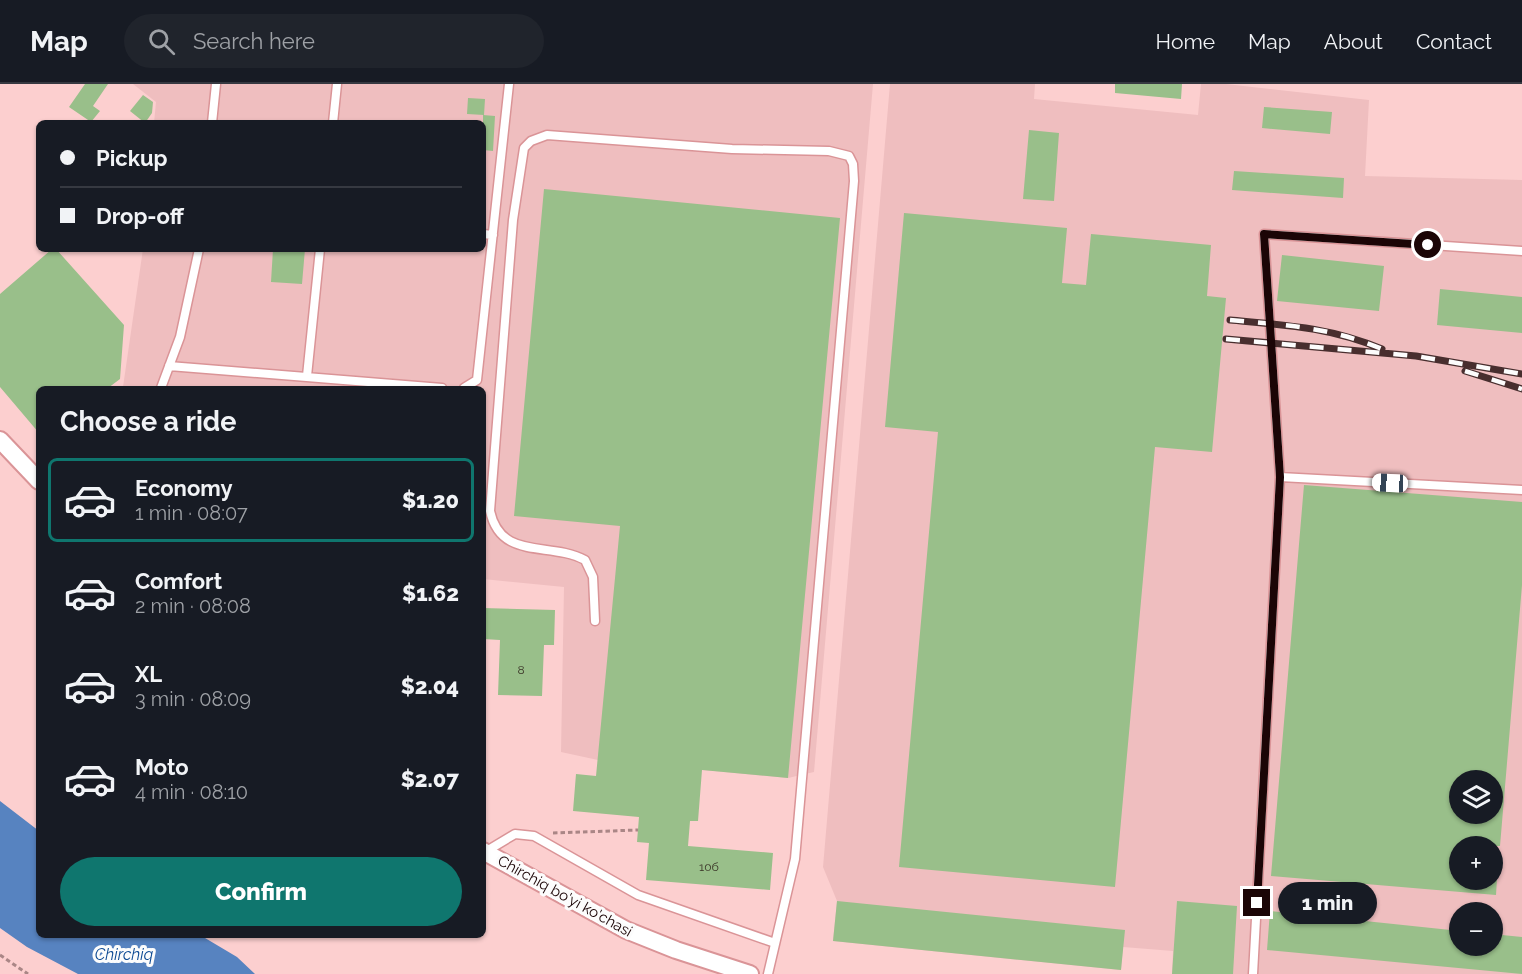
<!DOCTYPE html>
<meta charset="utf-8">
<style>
:root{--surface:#171b24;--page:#20242c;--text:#f1f3f6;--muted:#9ea1a6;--line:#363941;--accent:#0f766e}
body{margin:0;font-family:Raleway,sans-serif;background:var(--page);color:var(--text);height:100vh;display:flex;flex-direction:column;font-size:22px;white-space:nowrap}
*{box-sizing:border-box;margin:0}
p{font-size:20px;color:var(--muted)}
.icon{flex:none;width:33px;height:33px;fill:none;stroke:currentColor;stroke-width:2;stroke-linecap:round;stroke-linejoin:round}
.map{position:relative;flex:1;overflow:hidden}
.panel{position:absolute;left:36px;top:302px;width:450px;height:552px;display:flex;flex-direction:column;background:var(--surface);border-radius:9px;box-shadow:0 2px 4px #0004}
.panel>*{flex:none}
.guide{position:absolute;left:36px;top:36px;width:450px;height:132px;border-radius:9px;box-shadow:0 2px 4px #0004;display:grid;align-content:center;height:132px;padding:0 24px;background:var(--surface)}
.buttons{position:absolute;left:1449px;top:686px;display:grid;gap:12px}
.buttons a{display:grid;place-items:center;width:54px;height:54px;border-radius:50%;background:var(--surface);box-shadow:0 2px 4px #0004;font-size:30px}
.end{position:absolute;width:27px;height:27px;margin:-14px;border:8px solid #1b0506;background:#fff;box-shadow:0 0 0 3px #fff}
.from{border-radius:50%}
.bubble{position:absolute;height:42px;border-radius:21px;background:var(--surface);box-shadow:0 2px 4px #0004;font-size:20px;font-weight:800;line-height:42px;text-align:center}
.car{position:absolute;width:18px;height:36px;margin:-18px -9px;border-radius:8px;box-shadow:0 0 4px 2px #0007;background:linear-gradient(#fff 24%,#345 0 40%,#fff 0 76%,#345 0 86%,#fff 0)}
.guide b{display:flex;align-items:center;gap:21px;height:57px;font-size:22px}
.guide b+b{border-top:2px solid var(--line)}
.guide i{width:15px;height:15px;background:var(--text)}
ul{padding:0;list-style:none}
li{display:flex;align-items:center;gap:18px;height:84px;margin:0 12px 9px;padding:0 12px;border:3px solid transparent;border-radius:9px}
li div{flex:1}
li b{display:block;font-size:22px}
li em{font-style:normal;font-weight:800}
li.on{border-color:var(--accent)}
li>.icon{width:54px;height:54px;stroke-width:1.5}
h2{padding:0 24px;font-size:27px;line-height:72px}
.button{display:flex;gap:12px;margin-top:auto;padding:12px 24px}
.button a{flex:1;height:69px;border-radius:36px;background:var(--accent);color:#fff;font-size:24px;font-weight:800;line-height:69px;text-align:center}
header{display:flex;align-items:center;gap:36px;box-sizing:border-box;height:84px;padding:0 30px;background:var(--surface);border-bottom:2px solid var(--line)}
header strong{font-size:28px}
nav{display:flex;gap:33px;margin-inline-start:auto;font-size:21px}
.search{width:420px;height:54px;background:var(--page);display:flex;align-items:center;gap:15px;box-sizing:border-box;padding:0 21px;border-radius:33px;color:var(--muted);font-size:22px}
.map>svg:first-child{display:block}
.built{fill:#efbebf;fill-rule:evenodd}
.water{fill:#5783c0}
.building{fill:#99bf8a;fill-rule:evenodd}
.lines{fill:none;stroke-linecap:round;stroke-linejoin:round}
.service-casing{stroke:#da9497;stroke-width:11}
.minor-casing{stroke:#da9497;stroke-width:20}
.path{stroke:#aa8686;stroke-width:3;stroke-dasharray:4.5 3;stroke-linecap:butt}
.service{stroke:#fff;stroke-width:8}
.minor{stroke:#fff;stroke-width:16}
.rail-casing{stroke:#482e2e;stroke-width:7}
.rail{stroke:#fcfcfc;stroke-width:4.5;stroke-dasharray:14;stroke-linecap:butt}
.route{stroke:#1b0506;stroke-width:8}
.labels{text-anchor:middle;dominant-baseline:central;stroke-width:6;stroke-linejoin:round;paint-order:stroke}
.number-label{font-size:12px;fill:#3a3427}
.street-label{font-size:15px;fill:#1b0506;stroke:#fcfcfc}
.water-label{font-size:16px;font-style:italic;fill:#0c4993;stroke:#fcfcfc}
</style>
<header>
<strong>Map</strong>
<div class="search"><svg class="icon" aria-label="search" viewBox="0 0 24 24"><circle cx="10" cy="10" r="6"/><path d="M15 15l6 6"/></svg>Search here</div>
<nav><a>Home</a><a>Map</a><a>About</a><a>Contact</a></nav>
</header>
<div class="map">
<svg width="1522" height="890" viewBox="0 0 1522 890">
<rect width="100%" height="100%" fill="#fccfcf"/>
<path class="built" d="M 133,0 L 873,0 L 814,688 L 788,694 L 598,676 L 561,668 L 564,503 L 483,495 L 483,304 L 123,303 L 143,165 L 483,165 L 483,39 L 154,39 L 156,18 Z
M 890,0 L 1035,0 L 1034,15 L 1198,31 L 1201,0 L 1226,0 L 1369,16 L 1365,92 L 1522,96 L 1522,890 L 1172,890 L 1173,867 L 1123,863 L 1121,886 L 833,857 L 837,817 L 823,783 ZM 1460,696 L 1492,696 L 1492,729 L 1460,729 ZM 1460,762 L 1492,762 L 1492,795 L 1460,795 ZM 1460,828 L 1492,828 L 1492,861 L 1460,861 Z"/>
<path class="water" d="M 0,717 L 39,747 L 39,850 L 200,851 L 237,873 L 255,890 L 78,890 L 27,863 L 0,844 Z"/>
<path class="building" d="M 85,0 L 108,0 L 93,22 L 100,27 L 91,38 L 69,23 Z
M 1115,0 L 1182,0 L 1181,15 L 1115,9 Z
M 143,11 L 153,18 L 152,29 L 145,39 L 130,27 Z
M 468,14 L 485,15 L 484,31 L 467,30 Z
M 1264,23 L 1332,28 L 1330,50 L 1262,44 Z
M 483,31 L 495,32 L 493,67 L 483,66 Z
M 1029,46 L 1059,49 L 1054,117 L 1023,115 Z
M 1234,87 L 1344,94 L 1343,114 L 1232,106 Z
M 544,105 L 840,134 L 788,694 L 702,686 L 698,737 L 690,737 L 688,762 L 773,769 L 770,806 L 646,796 L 649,759 L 637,758 L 639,733 L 573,727 L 576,690 L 596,692 L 620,442 L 514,432 Z
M 904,129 L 1067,144 L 1062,199 L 1086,201 L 1091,150 L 1211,161 L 1207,212 L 1226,214 L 1212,368 L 1155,363 L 1115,803 L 899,783 L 938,348 L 885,343 Z
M 52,165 L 56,165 L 124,241 L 120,295 L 108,304 L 39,304 L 39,349 L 0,303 L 0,210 Z
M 273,165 L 305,165 L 302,200 L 271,198 Z
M 1282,171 L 1384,182 L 1379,227 L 1277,217 Z
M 1440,205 L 1522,213 L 1522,249 L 1437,241 Z
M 1304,401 L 1522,418 L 1522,501 L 1500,762 L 1460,762 L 1460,795 L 1497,795 L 1496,811 L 1271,792 ZM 1460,696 L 1492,696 L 1492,729 L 1460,729 Z
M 483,524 L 555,526 L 554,561 L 544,561 L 542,612 L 498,611 L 500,556 L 483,555 Z
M 837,817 L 1125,846 L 1121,886 L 833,857 Z
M 1177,817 L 1237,822 L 1233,890 L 1172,890 Z
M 1270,827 L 1460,847 L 1460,861 L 1492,861 L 1492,850 L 1522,853 L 1522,890 L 1267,866 Z"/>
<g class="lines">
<g class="service-casing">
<path id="service" d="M 212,39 L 216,0
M 333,39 L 337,0
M 483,150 L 493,151
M 169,282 L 442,304
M 307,292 L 320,165
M 161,304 L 180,253 L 199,165
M 464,304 L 477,296 L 509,0
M 1280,393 L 1522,406
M 595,537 L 593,493 L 585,476 C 549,457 501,477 490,427 L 513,136 L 524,64 L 531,57 L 547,51 L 732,65 L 829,67 L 849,72 L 853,80 L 854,97 L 795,775 L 768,890
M 485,768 L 515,750 L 534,752 L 638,811 L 775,859
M 1253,890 L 1280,393 L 1264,150 L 1522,167"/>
</g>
<g class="minor-casing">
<path id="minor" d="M 0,356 L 39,397
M 483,767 L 626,846 L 676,866 L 750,890"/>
</g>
<path class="path" d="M 553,749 L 638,746
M 0,871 L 28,890"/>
<use href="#service" class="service"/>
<use href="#minor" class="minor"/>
<g class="rail-casing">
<path id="rail" d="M 1230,236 C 1285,241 1330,243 1382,265
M 1226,255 L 1416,272 L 1522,290
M 1465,287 L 1522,305"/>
</g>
<use href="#rail" class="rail"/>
</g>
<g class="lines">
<path class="route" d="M 1257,819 L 1280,393 L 1264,150 L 1428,161"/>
</g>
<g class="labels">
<g class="number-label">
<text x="521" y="586">8</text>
<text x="709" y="783">10б</text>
</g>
<g class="street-label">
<text transform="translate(565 812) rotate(29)">Chirchiq bo'yi ko'chasi</text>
</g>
<g class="water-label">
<text x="124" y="870">Chirchiq</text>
</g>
</g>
</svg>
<div class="buttons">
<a><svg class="icon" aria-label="layers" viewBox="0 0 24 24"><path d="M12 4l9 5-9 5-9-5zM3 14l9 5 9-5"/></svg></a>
<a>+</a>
<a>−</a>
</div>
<i class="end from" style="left:1428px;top:161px"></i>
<i class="end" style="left:1257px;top:819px"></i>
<div class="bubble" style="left:1278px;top:798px;width:99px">1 min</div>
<i class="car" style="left:1390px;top:399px;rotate:273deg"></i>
<div class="guide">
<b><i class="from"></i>Pickup</b>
<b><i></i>Drop-off</b>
</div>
<section class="panel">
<h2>Choose a ride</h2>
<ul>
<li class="on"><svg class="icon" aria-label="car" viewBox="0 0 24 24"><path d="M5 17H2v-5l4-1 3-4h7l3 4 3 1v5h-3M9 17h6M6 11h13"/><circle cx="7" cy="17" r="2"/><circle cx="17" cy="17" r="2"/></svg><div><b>Economy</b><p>1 min · 08:07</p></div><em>$1.20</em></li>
<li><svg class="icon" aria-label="car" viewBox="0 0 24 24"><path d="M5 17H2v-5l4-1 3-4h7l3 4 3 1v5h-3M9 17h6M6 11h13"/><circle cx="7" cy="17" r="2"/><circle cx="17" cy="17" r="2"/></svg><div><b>Comfort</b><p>2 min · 08:08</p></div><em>$1.62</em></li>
<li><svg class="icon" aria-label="car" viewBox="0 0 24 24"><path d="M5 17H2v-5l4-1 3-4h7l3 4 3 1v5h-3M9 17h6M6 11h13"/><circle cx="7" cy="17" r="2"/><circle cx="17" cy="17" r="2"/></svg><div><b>XL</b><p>3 min · 08:09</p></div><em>$2.04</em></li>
<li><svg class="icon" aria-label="car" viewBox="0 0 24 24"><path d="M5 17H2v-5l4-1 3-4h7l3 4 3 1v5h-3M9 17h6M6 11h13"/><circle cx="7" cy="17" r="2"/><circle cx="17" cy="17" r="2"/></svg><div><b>Moto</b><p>4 min · 08:10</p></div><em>$2.07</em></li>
</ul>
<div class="button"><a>Confirm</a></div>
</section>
</div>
